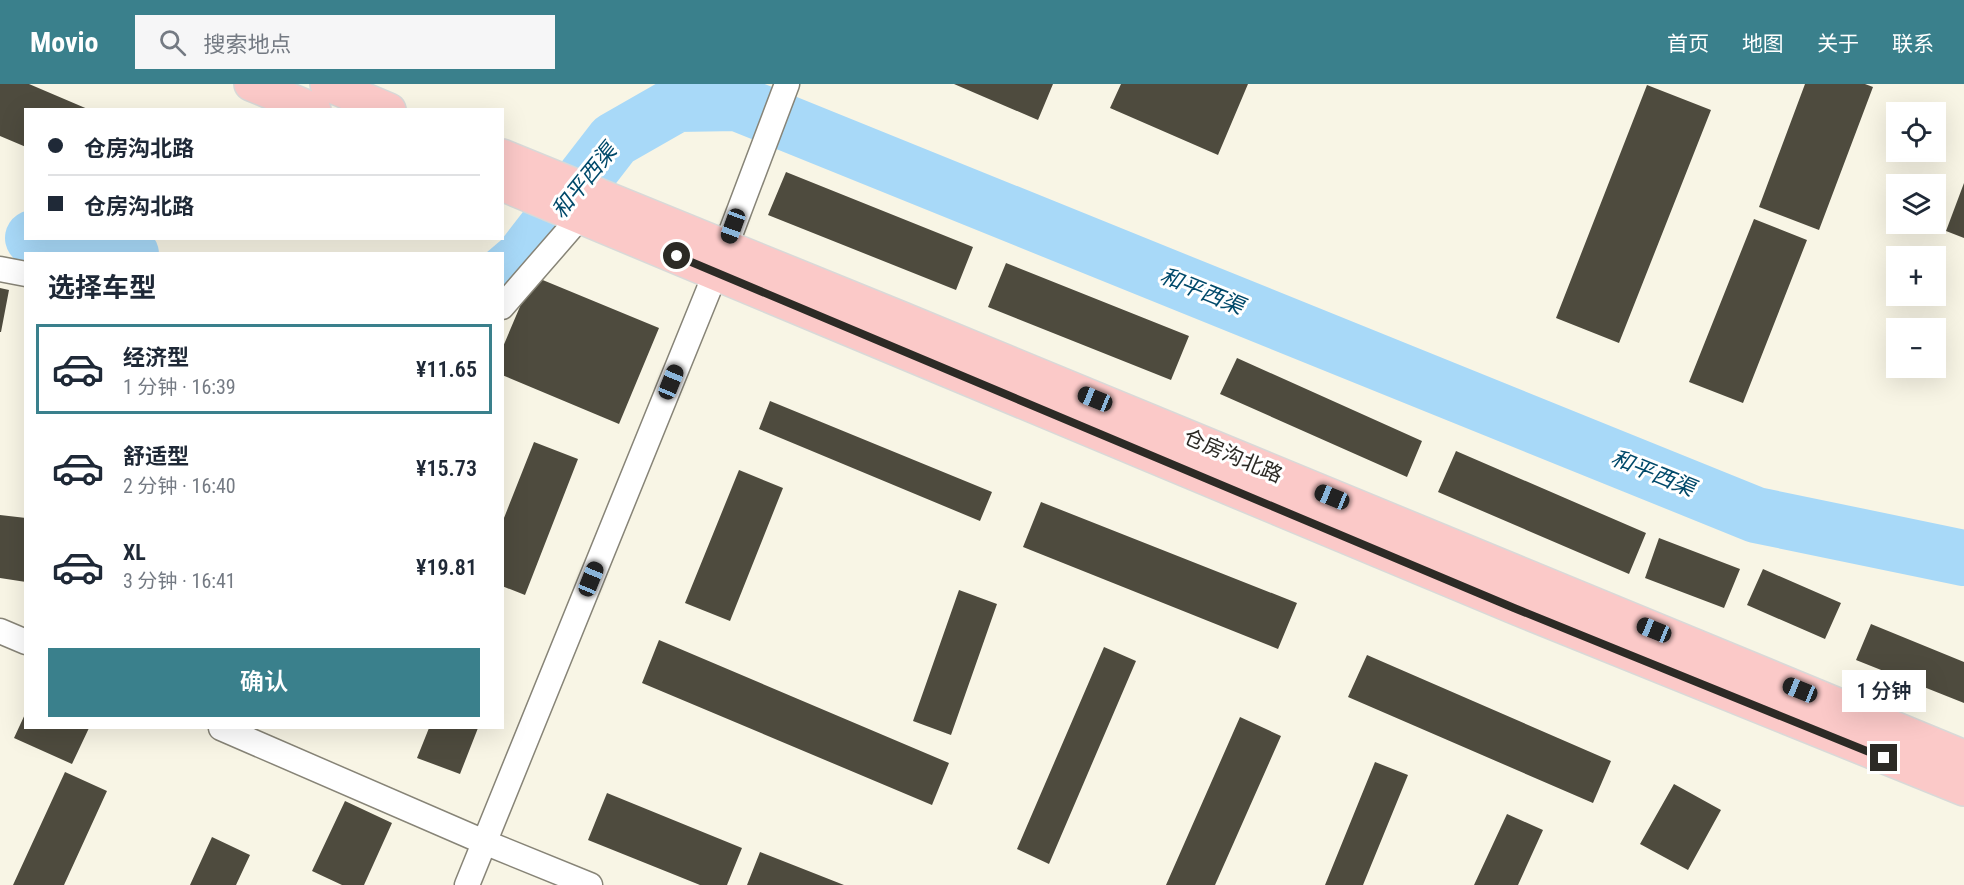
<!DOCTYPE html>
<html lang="zh">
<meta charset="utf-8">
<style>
:root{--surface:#fff;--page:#f6f6f7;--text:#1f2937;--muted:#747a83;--line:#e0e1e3;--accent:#3a808c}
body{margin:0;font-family:"Roboto Condensed","Noto Sans SC",sans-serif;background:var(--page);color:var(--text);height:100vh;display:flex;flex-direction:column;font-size:22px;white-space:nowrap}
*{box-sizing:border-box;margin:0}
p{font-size:20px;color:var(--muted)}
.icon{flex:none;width:33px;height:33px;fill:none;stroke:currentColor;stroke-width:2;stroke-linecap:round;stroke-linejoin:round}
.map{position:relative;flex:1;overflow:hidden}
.panel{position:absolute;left:24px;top:168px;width:480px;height:477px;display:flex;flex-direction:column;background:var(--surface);border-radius:0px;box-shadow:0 6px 24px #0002}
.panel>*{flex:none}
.top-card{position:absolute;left:24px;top:24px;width:480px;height:132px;border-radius:0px;box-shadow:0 6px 24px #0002;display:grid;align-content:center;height:132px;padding:0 24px;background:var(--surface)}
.fabs{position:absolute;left:1886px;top:18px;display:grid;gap:12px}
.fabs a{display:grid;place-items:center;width:60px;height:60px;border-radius:0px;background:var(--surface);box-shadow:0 6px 24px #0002;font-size:30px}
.end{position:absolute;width:27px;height:27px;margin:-14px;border:8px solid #2c2a25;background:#fff;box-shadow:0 0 0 3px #fff}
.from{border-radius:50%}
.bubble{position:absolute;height:42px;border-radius:0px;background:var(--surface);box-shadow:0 6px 24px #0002;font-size:20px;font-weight:600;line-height:42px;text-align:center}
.car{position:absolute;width:18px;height:36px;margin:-18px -9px;border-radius:8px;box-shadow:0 0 4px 2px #0007;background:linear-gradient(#222 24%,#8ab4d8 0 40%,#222 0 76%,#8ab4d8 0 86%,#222 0)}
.top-card b{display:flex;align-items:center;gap:21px;height:57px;font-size:22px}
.top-card b+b{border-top:2px solid var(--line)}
.top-card i{width:15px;height:15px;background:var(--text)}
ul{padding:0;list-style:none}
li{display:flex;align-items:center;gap:18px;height:90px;margin:0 12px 9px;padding:0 12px;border:3px solid transparent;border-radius:0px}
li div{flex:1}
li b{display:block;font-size:22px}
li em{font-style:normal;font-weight:600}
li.current{border-color:var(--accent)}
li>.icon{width:54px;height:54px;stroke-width:1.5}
h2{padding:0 24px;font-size:27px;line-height:72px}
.button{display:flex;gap:12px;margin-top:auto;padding:12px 24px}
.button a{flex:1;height:69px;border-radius:0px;background:var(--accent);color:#fff;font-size:24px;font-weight:600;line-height:69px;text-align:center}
header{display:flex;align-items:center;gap:36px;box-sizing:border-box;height:84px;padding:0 30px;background:var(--accent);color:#fff}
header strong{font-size:28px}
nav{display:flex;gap:33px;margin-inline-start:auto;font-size:21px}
.search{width:420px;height:54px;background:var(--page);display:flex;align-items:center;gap:15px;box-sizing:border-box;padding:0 21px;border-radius:0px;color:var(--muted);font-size:22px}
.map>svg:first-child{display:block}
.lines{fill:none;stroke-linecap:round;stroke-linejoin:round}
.river{stroke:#a8d9f8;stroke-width:56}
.building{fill:#4e4b3e}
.street-casing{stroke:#878477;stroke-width:27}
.primary-casing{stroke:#d9d9d8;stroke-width:36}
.street{stroke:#fff;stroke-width:24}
.primary{stroke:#fbc9c8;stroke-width:33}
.route{stroke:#2c2a25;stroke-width:8}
.labels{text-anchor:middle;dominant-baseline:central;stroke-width:6;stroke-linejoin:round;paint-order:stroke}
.street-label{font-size:21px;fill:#2c2a25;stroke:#fff}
.water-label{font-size:22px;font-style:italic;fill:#00496a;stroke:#fff}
</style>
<header>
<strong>Movio</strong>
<div class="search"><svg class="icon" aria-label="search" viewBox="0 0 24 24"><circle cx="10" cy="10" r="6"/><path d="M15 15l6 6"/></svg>搜索地点</div>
<nav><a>首页</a><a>地图</a><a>关于</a><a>联系</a></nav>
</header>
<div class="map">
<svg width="1964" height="801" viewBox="0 0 1964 801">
<rect width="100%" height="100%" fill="#f8f5e5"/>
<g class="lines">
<path class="river" d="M 33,154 L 92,165 L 131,170
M 502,192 L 522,175 L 614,56 L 677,20 L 737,19 L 1756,431 L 1964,474"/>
</g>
<path class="building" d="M 0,0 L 29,0 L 90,26 L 26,26 L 26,63 L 0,52 Z
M 954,0 L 1053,0 L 1038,36 Z
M 1121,0 L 1248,0 L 1218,71 L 1110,24 Z
M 1805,0 L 1865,0 L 1873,3 L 1819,146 L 1759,123 Z
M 1647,1 L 1711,26 L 1619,259 L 1556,234 Z
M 786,88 L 973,163 L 956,206 L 768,131 Z
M 1964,99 L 1964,154 L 1946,147 Z
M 1754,135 L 1807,156 L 1743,319 L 1689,298 Z
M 1006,179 L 1189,252 L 1171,296 L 988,223 Z
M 533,192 L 659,244 L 619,340 L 502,291 L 502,265 Z
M 0,204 L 9,206 L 1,248 L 0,248 Z
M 1237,274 L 1422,357 L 1407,393 L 1220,310 Z
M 770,317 L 992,408 L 980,437 L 759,345 Z
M 534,358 L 578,375 L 525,511 L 502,502 L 502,439 Z
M 1456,367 L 1646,449 L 1629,490 L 1438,408 Z
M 739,386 L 783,404 L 730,537 L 685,519 Z
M 1041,418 L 1297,519 L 1278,565 L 1023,463 Z
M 0,431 L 26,434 L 26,498 L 0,494 Z
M 1659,454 L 1740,485 L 1724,524 L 1645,494 Z
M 1763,485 L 1841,519 L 1825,555 L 1747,521 Z
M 959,506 L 997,520 L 951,651 L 913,637 Z
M 1871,540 L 1964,578 L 1964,619 L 1856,576 Z
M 659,556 L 949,679 L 932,721 L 642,599 Z
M 1104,563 L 1136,577 L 1049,780 L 1017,765 Z
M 1367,571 L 1611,677 L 1593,719 L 1348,613 Z
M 26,628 L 26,644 L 89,644 L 72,680 L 14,654 Z
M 1240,633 L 1281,652 L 1215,801 L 1166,801 Z
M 429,644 L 478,644 L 460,690 L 417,674 Z
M 1375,678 L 1408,691 L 1363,801 L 1325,801 Z
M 65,688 L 107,707 L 64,801 L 13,801 Z
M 1674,700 L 1721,726 L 1688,786 L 1640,760 Z
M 607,709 L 742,764 L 727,801 L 700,801 L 588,756 Z
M 345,717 L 392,739 L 364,801 L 342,801 L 312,787 Z
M 1507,730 L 1543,746 L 1518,801 L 1474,801 Z
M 212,753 L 250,771 L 236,801 L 190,801 Z
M 760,768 L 844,801 L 747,801 Z"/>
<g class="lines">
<g class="street-casing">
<path id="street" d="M 0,185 L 26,190
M 502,223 L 581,132
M 0,547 L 26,558
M 221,644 L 484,758 L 590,801
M 467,801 L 716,188 L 787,0"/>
</g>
<g class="primary-casing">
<path id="primary" d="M 251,0 L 314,26
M 327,0 L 389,26
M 502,72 L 900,234 L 1964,673
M 502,100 L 1514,523 L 1964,705"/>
</g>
<use href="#street" class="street"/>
<use href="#primary" class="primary"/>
</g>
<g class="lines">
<path class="route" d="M 677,172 L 1514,524 L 1884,674"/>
</g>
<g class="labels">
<g class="street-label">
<text transform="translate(1233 372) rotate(23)">仓房沟北路</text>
</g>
<g class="water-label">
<text transform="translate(584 97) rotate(-51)">和平西渠</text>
<text transform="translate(1202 207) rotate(22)">和平西渠</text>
<text transform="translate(1653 389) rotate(22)">和平西渠</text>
</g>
</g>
</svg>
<div class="fabs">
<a><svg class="icon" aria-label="locate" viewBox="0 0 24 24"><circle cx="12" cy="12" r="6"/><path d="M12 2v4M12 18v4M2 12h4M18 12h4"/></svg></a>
<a><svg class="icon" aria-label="layers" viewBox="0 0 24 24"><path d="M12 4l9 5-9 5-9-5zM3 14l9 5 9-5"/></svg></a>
<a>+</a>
<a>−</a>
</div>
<i class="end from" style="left:677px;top:172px"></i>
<i class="end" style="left:1884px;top:674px"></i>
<div class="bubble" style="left:1842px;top:586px;width:84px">1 分钟</div>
<i class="car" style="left:733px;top:142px;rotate:200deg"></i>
<i class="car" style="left:671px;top:298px;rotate:22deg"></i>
<i class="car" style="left:1095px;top:315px;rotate:292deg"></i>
<i class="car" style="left:1332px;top:413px;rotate:292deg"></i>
<i class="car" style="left:591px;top:495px;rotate:22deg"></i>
<i class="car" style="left:1654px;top:546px;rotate:292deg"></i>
<i class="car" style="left:1800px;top:606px;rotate:292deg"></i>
<div class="top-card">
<b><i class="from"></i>仓房沟北路</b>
<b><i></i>仓房沟北路</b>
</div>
<section class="panel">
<h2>选择车型</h2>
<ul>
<li class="current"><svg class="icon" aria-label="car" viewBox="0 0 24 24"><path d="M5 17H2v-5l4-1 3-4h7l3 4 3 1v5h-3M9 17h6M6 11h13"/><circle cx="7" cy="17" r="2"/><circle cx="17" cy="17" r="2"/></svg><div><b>经济型</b><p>1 分钟 · 16:39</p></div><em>¥11.65</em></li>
<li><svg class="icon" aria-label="car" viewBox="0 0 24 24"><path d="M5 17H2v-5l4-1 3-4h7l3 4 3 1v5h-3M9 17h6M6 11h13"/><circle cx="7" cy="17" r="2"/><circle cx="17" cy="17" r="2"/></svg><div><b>舒适型</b><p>2 分钟 · 16:40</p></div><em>¥15.73</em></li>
<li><svg class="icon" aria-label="car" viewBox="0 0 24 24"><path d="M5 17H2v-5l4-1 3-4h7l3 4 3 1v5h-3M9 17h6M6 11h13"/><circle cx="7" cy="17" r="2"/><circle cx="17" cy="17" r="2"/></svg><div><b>XL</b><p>3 分钟 · 16:41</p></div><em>¥19.81</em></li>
</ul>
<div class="button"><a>确认</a></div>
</section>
</div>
